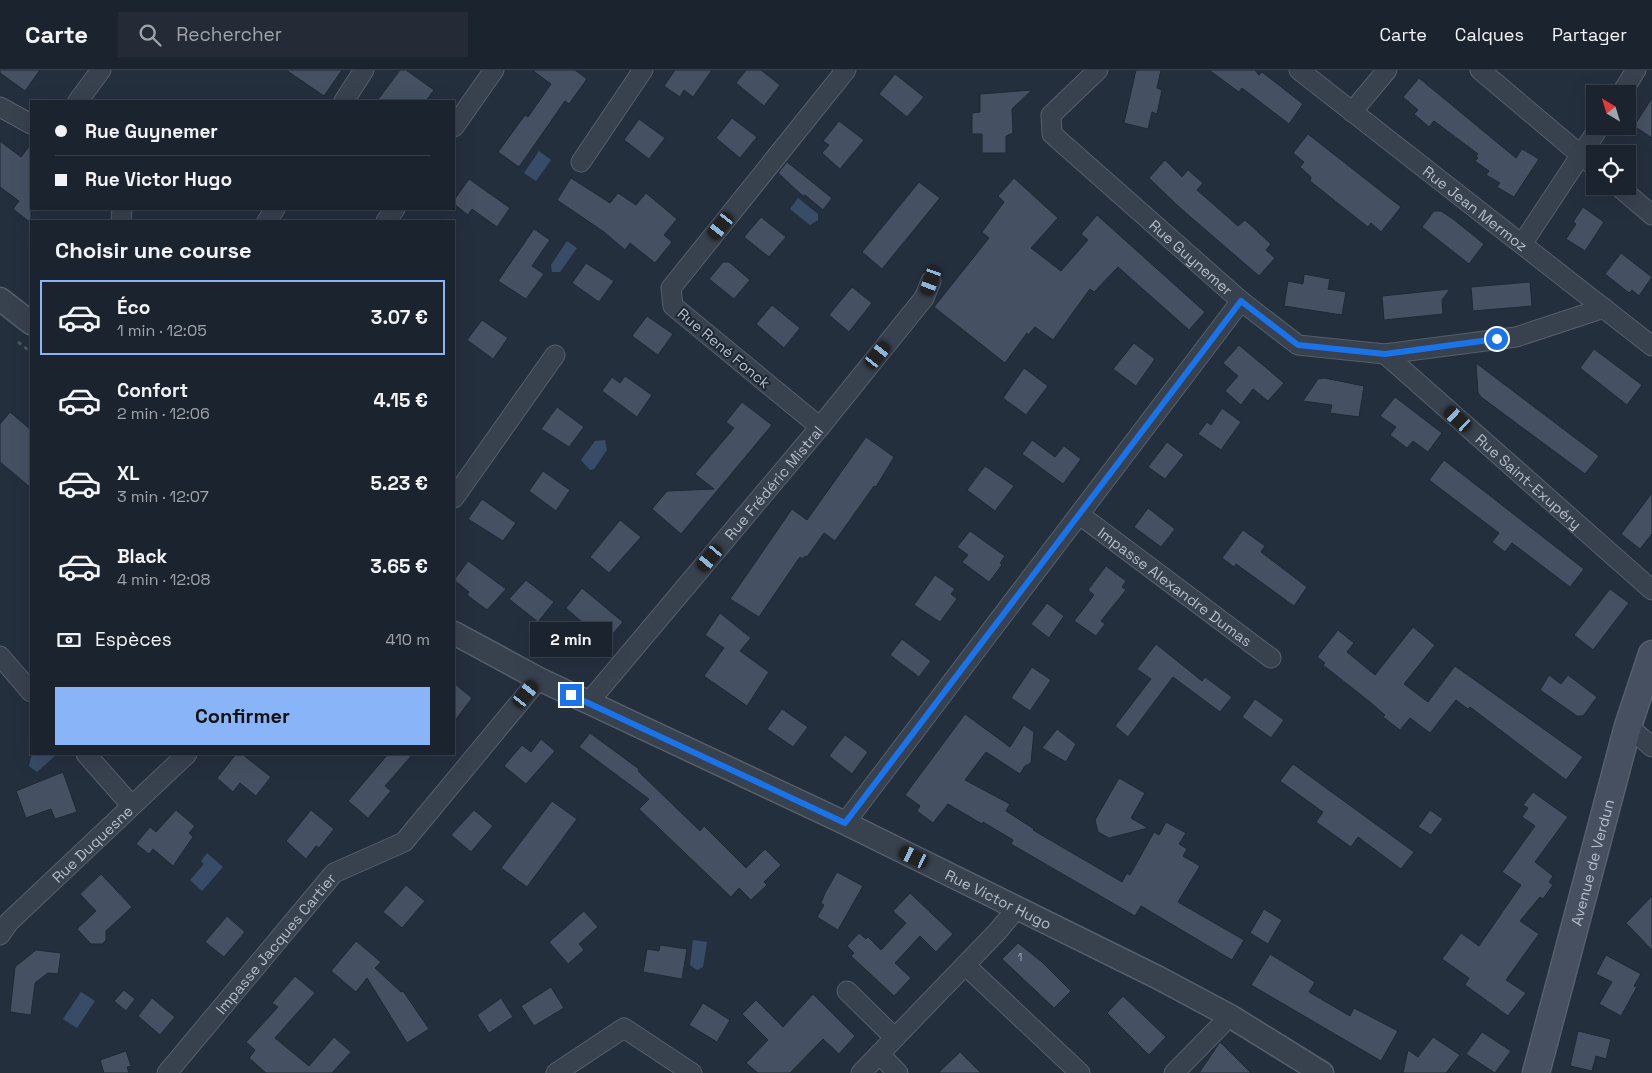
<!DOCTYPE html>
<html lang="fr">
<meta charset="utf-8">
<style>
:root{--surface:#1b232e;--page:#242b36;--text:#f1f3f6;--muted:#a0a4aa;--line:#39404a;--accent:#8ab4f8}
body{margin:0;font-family:"Space Grotesk",sans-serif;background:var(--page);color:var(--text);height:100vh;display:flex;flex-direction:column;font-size:19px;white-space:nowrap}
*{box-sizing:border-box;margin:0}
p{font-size:16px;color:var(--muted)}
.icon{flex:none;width:28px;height:28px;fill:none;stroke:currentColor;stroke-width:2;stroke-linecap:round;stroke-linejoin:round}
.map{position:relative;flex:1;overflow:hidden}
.sheet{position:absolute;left:30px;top:150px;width:425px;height:535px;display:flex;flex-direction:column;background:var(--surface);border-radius:0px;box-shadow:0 5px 20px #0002,0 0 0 1px var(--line)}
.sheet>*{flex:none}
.guide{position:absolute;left:30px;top:30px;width:425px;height:110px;border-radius:0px;box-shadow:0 5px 20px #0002,0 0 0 1px var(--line);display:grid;align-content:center;height:110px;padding:0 25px;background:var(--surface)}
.needle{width:32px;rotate:322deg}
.buttons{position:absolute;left:1586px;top:15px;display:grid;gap:10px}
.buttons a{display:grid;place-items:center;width:50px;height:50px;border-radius:0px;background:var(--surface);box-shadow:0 5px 20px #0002,0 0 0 1px var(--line);font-size:25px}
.end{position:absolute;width:22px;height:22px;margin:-11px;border:6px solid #1a73e8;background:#fff;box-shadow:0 0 0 2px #fff}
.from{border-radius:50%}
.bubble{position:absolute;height:35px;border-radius:0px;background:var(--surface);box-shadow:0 5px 20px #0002,0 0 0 1px var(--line);font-size:16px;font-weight:700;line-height:35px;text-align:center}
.car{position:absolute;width:15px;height:30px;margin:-15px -8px;border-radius:6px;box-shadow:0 0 4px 1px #0007;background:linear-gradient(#222 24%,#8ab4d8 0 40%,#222 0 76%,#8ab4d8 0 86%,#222 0)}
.guide b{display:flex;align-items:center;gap:18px;height:48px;font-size:19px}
.guide b+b{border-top:1px solid var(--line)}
.guide i{width:12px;height:12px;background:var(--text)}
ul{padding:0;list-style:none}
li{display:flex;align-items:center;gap:15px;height:75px;margin:0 10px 8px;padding:0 15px;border:2px solid transparent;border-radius:0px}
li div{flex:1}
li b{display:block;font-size:19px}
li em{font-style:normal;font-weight:700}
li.current{border-color:var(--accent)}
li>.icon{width:45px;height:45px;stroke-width:1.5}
h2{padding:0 25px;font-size:22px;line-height:60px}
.pay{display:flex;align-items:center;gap:12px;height:55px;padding:0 25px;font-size:19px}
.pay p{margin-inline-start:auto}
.action{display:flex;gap:10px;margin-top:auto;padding:10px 25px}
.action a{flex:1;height:58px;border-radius:0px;background:var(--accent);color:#111;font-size:20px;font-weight:700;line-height:58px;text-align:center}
header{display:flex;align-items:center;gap:30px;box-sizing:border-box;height:70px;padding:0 25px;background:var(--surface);border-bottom:1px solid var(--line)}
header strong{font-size:24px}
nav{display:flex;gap:28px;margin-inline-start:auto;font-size:18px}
.search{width:350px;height:45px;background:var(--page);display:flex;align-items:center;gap:12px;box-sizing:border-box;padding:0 18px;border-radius:0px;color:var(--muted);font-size:19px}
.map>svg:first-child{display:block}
.water{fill:#394c67}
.building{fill:#455162;stroke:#1f2835}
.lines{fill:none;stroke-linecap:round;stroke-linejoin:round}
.minor-casing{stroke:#565f6c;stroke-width:21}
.tertiary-casing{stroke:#565f6c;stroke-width:25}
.secondary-casing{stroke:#565f6c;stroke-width:29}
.path{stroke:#44595c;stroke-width:3;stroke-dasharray:4 4;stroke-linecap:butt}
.minor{stroke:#38414e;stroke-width:19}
.tertiary{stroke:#38414e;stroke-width:22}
.secondary{stroke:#465061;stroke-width:26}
.route{stroke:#1a73e8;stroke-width:6}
.labels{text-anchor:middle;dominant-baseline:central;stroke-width:4;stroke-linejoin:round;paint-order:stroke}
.number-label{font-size:12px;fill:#98a1af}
.street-label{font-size:15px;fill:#b4bcc9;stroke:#1d2633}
</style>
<header>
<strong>Carte</strong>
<div class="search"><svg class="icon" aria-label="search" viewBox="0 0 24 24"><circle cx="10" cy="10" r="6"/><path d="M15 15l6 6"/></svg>Rechercher</div>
<nav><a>Carte</a><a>Calques</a><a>Partager</a></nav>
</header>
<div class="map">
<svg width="1652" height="1003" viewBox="0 0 1652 1003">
<rect width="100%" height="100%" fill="#242f3e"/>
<path class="water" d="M 539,81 L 551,90 L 536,111 L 524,103 Z
M 798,128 L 818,144 L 818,150 L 810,155 L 790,139 Z
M 567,171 L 577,178 L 560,202 L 552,202 L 551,195 Z
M 605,370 L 607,380 L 594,399 L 590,400 L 581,390 L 595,371 Z
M 37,684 L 56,684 L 56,685 L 37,702 L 29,696 L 31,687 Z
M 207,783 L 223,797 L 202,821 L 190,810 L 204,794 L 201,791 Z
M 693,870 L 707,872 L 703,897 L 697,900 L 690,895 Z
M 81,922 L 95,931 L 77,958 L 63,949 Z"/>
<path class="building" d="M 0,0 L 40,0 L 25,21 L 0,3 Z
M 286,0 L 342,0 L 324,26 Z
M 400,0 L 406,0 L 434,20 L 426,31 L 377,31 Z
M 532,0 L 575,0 L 587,9 L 569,34 L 565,31 L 519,97 L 498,82 L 525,45 L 528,47 L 551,14 Z
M 675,0 L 712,0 L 693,27 L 684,20 L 680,27 L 664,16 Z
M 746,0 L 761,0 L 780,15 L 764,36 L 736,13 Z
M 1136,0 L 1161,0 L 1157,18 L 1162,20 L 1157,44 L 1152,42 L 1148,59 L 1124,53 Z
M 1209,0 L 1255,0 L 1259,5 L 1262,2 L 1303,34 L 1289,54 L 1242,18 L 1239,22 Z
M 895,4 L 924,27 L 907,47 L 879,24 Z
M 1419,8 L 1516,88 L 1522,79 L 1539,89 L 1514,127 L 1497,117 L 1500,113 L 1486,105 L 1489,101 L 1475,91 L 1478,88 L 1476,86 L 1478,84 L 1434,51 L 1429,57 L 1414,44 L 1418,40 L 1403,27 Z
M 1032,20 L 1012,39 L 1013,63 L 1006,66 L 1006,83 L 982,83 L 982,64 L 972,64 L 972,43 L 980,42 L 980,24 Z
M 1652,28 L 1652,68 L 1634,56 Z
M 732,48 L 757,67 L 740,88 L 716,68 Z
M 639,49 L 665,68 L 649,89 L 624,70 Z
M 839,51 L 864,70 L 840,99 L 822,83 L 829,75 L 823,71 Z
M 1308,64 L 1401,137 L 1381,162 L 1371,153 L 1368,157 L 1359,150 L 1310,111 L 1311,107 L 1300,97 L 1304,92 L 1293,83 Z
M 0,71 L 21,87 L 31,74 L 31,153 L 13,139 L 19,131 L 0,117 Z
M 1165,90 L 1182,107 L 1188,100 L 1203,113 L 1197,120 L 1238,156 L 1245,150 L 1271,174 L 1266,180 L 1275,188 L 1259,206 L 1178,136 L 1149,108 Z
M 787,92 L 832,128 L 823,140 L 805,125 L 803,126 L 778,103 Z
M 571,108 L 610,133 L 618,123 L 636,135 L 646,123 L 677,149 L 664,165 L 672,172 L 655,193 L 630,173 L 625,180 L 604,162 L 557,130 Z
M 1014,108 L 1058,148 L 1031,178 L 1061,201 L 1088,170 L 1081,164 L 1097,145 L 1205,242 L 1189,260 L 1118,197 L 1094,222 L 1090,219 L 1053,270 L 1035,257 L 1028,265 L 1027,263 L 1005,293 L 934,237 L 989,168 L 982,162 L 1004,132 L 998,126 Z
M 469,109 L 510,138 L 497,157 L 472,139 L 468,145 L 454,134 L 454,130 Z
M 919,112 L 940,128 L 882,199 L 862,182 Z
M 1583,137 L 1604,152 L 1585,181 L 1566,169 L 1576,154 L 1573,152 Z
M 1434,141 L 1441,141 L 1453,149 L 1484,174 L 1469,194 L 1422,157 Z
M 761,147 L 786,167 L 769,187 L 744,167 Z
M 534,159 L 550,170 L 532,196 L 544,204 L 526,229 L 498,211 Z
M 1621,183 L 1652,207 L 1639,226 L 1632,220 L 1629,223 L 1605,204 Z
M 723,192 L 729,192 L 750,210 L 734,229 L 709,209 Z
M 586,193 L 614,211 L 599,232 L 572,213 Z
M 1304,204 L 1330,209 L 1328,219 L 1346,222 L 1342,245 L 1284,236 L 1288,211 L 1303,214 Z
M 1530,212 L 1532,236 L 1473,241 L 1471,217 Z
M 852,217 L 872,233 L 849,262 L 829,245 Z
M 1450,219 L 1442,230 L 1443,244 L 1384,250 L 1382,226 Z
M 772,235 L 800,258 L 784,278 L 756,254 Z
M 647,246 L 673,264 L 658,285 L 632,266 Z
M 482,250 L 508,268 L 493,289 L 467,270 Z
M 1134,273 L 1155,289 L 1136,316 L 1113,299 Z
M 1239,275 L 1284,313 L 1268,331 L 1253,319 L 1241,335 L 1225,321 L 1238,306 L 1223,293 Z
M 1594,279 L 1642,315 L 1627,335 L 1580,298 Z
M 1476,293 L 1599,386 L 1585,404 L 1481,327 L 1478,323 Z
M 1024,298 L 1048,316 L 1026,345 L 1003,328 Z
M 625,306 L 652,325 L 637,347 L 602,321 L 612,307 L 620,313 Z
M 1324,308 L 1364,316 L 1359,347 L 1330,343 L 1332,335 L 1303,331 L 1318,309 Z
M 1395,327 L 1442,363 L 1428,382 L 1413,371 L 1407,378 L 1390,365 L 1396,357 L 1380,346 Z
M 742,332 L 772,355 L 681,464 L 652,439 L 667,421 L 714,419 L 695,404 L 734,358 L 726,352 Z
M 557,337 L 584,357 L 569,377 L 541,359 Z
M 1222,338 L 1241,352 L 1221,380 L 1198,364 L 1207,352 L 1211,355 Z
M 10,342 L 31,360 L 31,418 L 0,392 L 0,354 Z
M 866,367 L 894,387 L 876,417 L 874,416 L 835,471 L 824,463 L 807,487 L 805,486 L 803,489 L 800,487 L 759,547 L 730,529 L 792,439 L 807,450 Z
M 1032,370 L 1055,387 L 1064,376 L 1081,389 L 1063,414 L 1022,384 Z
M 1167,372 L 1184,385 L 1165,409 L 1148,397 Z
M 1444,390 L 1584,499 L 1570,517 L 1512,473 L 1505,482 L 1492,472 L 1499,463 L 1429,410 Z
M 985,396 L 1014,416 L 995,441 L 967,420 Z
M 543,401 L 570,420 L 556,441 L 529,421 Z
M 1652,423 L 1652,464 L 1640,479 L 1621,464 Z
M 482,429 L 516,453 L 503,471 L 468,449 Z
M 1148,438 L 1175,459 L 1161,477 L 1134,457 Z
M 620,450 L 641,467 L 609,503 L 590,487 Z
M 1243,460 L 1265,476 L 1261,482 L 1307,517 L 1294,536 L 1236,494 L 1234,497 L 1222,488 Z
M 970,461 L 1005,486 L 1000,493 L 1002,495 L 989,512 L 962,492 L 968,485 L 957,477 Z
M 468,491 L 506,519 L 487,540 L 467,525 L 469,522 L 454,510 Z
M 1106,496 L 1126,511 L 1122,517 L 1126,520 L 1101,551 L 1105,554 L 1096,566 L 1074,551 L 1094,525 L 1088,520 Z
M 935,505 L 955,519 L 951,524 L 957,529 L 940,552 L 914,535 Z
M 526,510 L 554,532 L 538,552 L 509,529 Z
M 582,518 L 623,552 L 605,573 L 566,538 Z
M 1610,519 L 1629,533 L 1593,580 L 1574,565 Z
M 1047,533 L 1064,546 L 1049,568 L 1031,554 Z
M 720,543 L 751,568 L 740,581 L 769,602 L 747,636 L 704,606 L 724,578 L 705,565 Z
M 1413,557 L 1435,575 L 1404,614 L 1428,632 L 1455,596 L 1583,687 L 1566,710 L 1470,637 L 1468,639 L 1456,630 L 1430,663 L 1410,648 L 1400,660 L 1383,647 L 1385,645 L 1370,632 L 1323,595 L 1325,593 L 1317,587 L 1338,560 L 1354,573 L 1347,582 L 1375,605 Z
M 902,569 L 931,591 L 919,607 L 890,585 Z
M 1156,574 L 1202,611 L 1205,607 L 1232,627 L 1220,642 L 1173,607 L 1128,667 L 1115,656 L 1151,609 L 1137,599 Z
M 1032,597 L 1051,610 L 1030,641 L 1011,628 Z
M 1549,605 L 1561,614 L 1568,605 L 1597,627 L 1583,646 L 1577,646 L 1540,620 Z
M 454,613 L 472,628 L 454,652 Z
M 1255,629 L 1284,650 L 1271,668 L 1242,647 Z
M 782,639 L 808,657 L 793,677 L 767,659 Z
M 965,644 L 1010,677 L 1024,655 L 1034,662 L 1031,693 L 1025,696 L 1020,704 L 986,682 L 965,710 L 1010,734 L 1006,741 L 1034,759 L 1033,760 L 1122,812 L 1127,803 L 1130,805 L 1154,762 L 1159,765 L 1166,752 L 1186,763 L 1179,774 L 1187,779 L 1183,786 L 1200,796 L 1178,832 L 1244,870 L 1232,890 L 1141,836 L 1135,846 L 1011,774 L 1013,770 L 983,752 L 982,754 L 948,734 L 933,753 L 917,741 L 920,736 L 905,725 Z
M 1057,659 L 1076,674 L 1066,692 L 1042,678 Z
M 590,663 L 639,699 L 638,701 L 700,761 L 704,756 L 746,798 L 765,779 L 781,795 L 764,812 L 767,815 L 751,830 L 739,818 L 731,827 L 639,739 L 649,729 L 579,677 Z
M 845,665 L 868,682 L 852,704 L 829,686 Z
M 541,669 L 555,681 L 526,714 L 504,696 L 522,675 L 531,682 Z
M 236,684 L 242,684 L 271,707 L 256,726 L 240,713 L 233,722 L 217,708 Z
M 388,684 L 413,684 L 385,716 L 391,721 L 368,748 L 348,731 Z
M 1293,694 L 1414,782 L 1401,799 L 1358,767 L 1351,777 L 1316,752 L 1323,742 L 1280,711 Z
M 63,702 L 77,742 L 55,749 L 51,739 L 26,748 L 16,721 Z
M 1119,708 L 1145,723 L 1131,748 L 1148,758 L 1109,768 L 1098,762 L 1095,750 Z
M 1533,722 L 1568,747 L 1535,792 L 1553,806 L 1549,812 L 1553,815 L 1543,829 L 1540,827 L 1520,851 L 1539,864 L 1506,910 L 1526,923 L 1508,946 L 1465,915 L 1469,908 L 1442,889 L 1461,863 L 1479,876 L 1521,815 L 1502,802 L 1535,756 L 1522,747 L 1528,738 L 1523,735 Z
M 552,731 L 577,749 L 527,817 L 501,798 Z
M 176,740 L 195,756 L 189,763 L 193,767 L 173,796 L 153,779 L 149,784 L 136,774 L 150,757 L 156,762 Z
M 311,740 L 334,759 L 319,778 L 316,776 L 306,789 L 286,771 Z
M 474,740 L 493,756 L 471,782 L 451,765 Z
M 1430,740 L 1443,749 L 1431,765 L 1418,757 Z
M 837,802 L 863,816 L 838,860 L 817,847 L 824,835 L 821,833 L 825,823 Z
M 101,804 L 132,837 L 106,861 L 106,870 L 102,874 L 91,874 L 77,859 L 96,841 L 80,824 Z
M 406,815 L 425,831 L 402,858 L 383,842 Z
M 910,823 L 953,864 L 936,882 L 920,866 L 895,893 L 911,908 L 894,926 L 851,886 L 854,883 L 847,876 L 859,863 L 866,869 L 868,867 L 881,880 L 906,853 L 893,841 Z
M 1652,826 L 1652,880 L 1626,853 Z
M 1264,839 L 1282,850 L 1268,874 L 1250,863 Z
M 584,841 L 598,857 L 579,874 L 584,880 L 568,894 L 549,872 Z
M 227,846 L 245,862 L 224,887 L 205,872 Z
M 356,871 L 381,892 L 375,898 L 401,922 L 403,921 L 429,959 L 407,973 L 367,908 L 356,922 L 331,901 Z
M 1018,873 L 1042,892 L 1071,921 L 1054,938 L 1002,889 Z
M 660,875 L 687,879 L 682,909 L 643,902 L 647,879 L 659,881 Z
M 36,880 L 61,883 L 58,904 L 48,903 L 35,913 L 31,945 L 10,942 L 15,897 Z
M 1270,884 L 1315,912 L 1309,922 L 1350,946 L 1354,938 L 1398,961 L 1381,991 L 1251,915 Z
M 1606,885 L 1641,904 L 1634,916 L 1637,917 L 1621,946 L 1599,934 L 1612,912 L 1596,904 Z
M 295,906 L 315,923 L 275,968 L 309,996 L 334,967 L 351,982 L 332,1003 L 266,1003 L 249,988 L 255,980 L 246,972 L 278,937 L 272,933 Z
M 551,917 L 564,938 L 534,956 L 521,936 Z
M 124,920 L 135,929 L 126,941 L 114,931 Z
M 813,924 L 855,966 L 839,984 L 823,969 L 790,1003 L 758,1003 L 746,993 L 768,970 L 742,944 L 756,930 L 783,957 Z
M 1123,926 L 1166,967 L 1149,985 L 1107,943 Z
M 152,928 L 175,947 L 160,965 L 138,946 Z
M 501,928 L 513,947 L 489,963 L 477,945 Z
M 703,933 L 730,950 L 717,972 L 689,955 Z
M 1578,961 L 1611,969 L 1606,989 L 1596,986 L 1592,1001 L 1570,996 Z
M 1482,962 L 1511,981 L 1495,1003 L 1466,984 Z
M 1433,967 L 1460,985 L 1446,1003 L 1403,1003 L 1408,980 L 1418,987 Z
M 1220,972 L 1251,1003 L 1199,1003 Z
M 126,981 L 131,996 L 127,997 L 129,1003 L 104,1003 L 100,990 Z
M 960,982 L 981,1003 L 938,1003 Z"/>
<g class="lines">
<g class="minor-casing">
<g id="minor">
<path id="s1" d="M 1098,0 L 1051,45 L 1052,64 L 1241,231 L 1298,275 L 1385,284 L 1516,267 L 1604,238"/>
<path id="s2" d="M 1299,0 L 1652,276"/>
<path d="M 1480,0 L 1595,97"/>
<path d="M 1621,24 L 1636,0"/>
<path d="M 78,31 L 101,0"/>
<path d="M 344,31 L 364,0"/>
<path d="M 0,37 L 31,54"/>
<path d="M 1352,42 L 1387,0"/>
<path d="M 454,57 L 494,0"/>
<path d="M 581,92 L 643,0"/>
<path d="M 1618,116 L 1652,145"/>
<path d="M 121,151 L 122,139"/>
<path d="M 267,151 L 275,139"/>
<path d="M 386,151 L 395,139"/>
<path d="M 1522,174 L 1600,56"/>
<path id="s3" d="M 1385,284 L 1652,520"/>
<path d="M 820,357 L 673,236 L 671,218 L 846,0"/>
<path d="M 454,428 L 555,285"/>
<path id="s4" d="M 1080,445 L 1271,588"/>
<path d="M 0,586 L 31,622"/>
<path id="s5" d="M 588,633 L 820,357 L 924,228 L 931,211"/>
<path d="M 1628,656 L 1652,677"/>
<path d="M 86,684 L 131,735"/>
<path d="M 845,753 L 1241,231"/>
<path id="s6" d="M 0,865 L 9,852 L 187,684"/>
<path d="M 965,895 L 1080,1003"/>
<path d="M 847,921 L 895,968"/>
<path d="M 879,984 L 898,1003"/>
<path id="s7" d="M 167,1003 L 334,803 L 404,772 L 539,609"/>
<path d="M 556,1003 L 624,958 L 692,1003"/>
<path d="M 861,1003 L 997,862 L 1017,838"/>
<path d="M 1174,1003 L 1230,946"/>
</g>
</g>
<g class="tertiary-casing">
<g id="tertiary">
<path d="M 0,229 L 31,253"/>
<path id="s8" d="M 454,563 L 539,609 L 845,753 L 1157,907 L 1230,946 L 1322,1003"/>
</g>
</g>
<g class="secondary-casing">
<g id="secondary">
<path id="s9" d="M 1536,1003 L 1628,656 L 1652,584"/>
</g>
</g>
<path class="path" d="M 18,272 L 31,282"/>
<use href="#minor" class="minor"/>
<use href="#tertiary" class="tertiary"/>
<use href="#secondary" class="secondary"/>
</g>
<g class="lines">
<path class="route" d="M 571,625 L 845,753 L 1241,231 L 1298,275 L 1385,284 L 1497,269"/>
</g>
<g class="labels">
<g class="number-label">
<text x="1020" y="887">1</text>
</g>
<g class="street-label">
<text stroke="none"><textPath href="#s2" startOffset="224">Rue Jean Mermoz</textPath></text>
<text stroke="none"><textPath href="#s1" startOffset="270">Rue Guynemer</textPath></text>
<text transform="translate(724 278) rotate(40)">Rue René Fonck</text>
<text stroke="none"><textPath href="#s3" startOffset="192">Rue Saint-Exupéry</textPath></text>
<text stroke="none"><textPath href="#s5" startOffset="288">Rue Frédéric Mistral</textPath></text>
<text stroke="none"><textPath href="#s4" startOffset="119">Impasse Alexandre Dumas</textPath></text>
<text stroke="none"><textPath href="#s6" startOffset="130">Rue Duquesne</textPath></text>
<text stroke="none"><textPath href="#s9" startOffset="218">Avenue de Verdun</textPath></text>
<text stroke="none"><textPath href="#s8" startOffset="606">Rue Victor Hugo</textPath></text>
<text stroke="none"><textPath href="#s7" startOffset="169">Impasse Jacques Cartier</textPath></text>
</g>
</g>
</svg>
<div class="buttons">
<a><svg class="needle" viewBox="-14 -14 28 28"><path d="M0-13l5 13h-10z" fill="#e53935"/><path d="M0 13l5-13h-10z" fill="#a0a4aa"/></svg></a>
<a><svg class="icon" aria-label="locate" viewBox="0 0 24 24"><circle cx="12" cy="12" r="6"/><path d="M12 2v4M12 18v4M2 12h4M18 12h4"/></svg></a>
</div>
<i class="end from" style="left:1497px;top:269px"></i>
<i class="end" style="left:571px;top:625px"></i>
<div class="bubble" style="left:530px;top:552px;width:82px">2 min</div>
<i class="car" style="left:721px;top:156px;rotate:219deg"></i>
<i class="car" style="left:931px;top:211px;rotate:200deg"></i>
<i class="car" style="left:878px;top:285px;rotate:39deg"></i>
<i class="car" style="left:1458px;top:349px;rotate:312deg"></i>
<i class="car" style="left:710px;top:488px;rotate:220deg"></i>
<i class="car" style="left:526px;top:624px;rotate:39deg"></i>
<i class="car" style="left:914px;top:787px;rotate:296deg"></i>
<div class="guide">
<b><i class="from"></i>Rue Guynemer</b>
<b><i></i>Rue Victor Hugo</b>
</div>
<section class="sheet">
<h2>Choisir une course</h2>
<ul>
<li class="current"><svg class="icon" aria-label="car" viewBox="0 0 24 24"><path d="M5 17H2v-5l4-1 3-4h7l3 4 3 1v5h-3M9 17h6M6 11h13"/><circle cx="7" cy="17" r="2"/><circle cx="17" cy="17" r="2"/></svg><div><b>Éco</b><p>1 min · 12:05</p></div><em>3.07 €</em></li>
<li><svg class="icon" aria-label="car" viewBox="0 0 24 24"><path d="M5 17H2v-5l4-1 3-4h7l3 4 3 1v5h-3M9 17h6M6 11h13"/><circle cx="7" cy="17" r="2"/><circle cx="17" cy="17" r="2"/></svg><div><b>Confort</b><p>2 min · 12:06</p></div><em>4.15 €</em></li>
<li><svg class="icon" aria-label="car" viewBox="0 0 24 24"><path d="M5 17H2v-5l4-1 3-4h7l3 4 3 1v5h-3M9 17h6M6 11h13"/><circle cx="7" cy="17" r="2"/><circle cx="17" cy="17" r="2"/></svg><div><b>XL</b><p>3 min · 12:07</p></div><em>5.23 €</em></li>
<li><svg class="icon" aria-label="car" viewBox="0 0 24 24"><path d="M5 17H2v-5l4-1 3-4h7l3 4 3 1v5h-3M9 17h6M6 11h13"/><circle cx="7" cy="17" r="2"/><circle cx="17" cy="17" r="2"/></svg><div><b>Black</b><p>4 min · 12:08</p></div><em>3.65 €</em></li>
</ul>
<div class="pay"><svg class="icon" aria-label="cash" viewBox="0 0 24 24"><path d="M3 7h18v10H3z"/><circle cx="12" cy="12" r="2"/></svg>Espèces<p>410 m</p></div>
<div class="action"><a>Confirmer</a></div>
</section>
</div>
